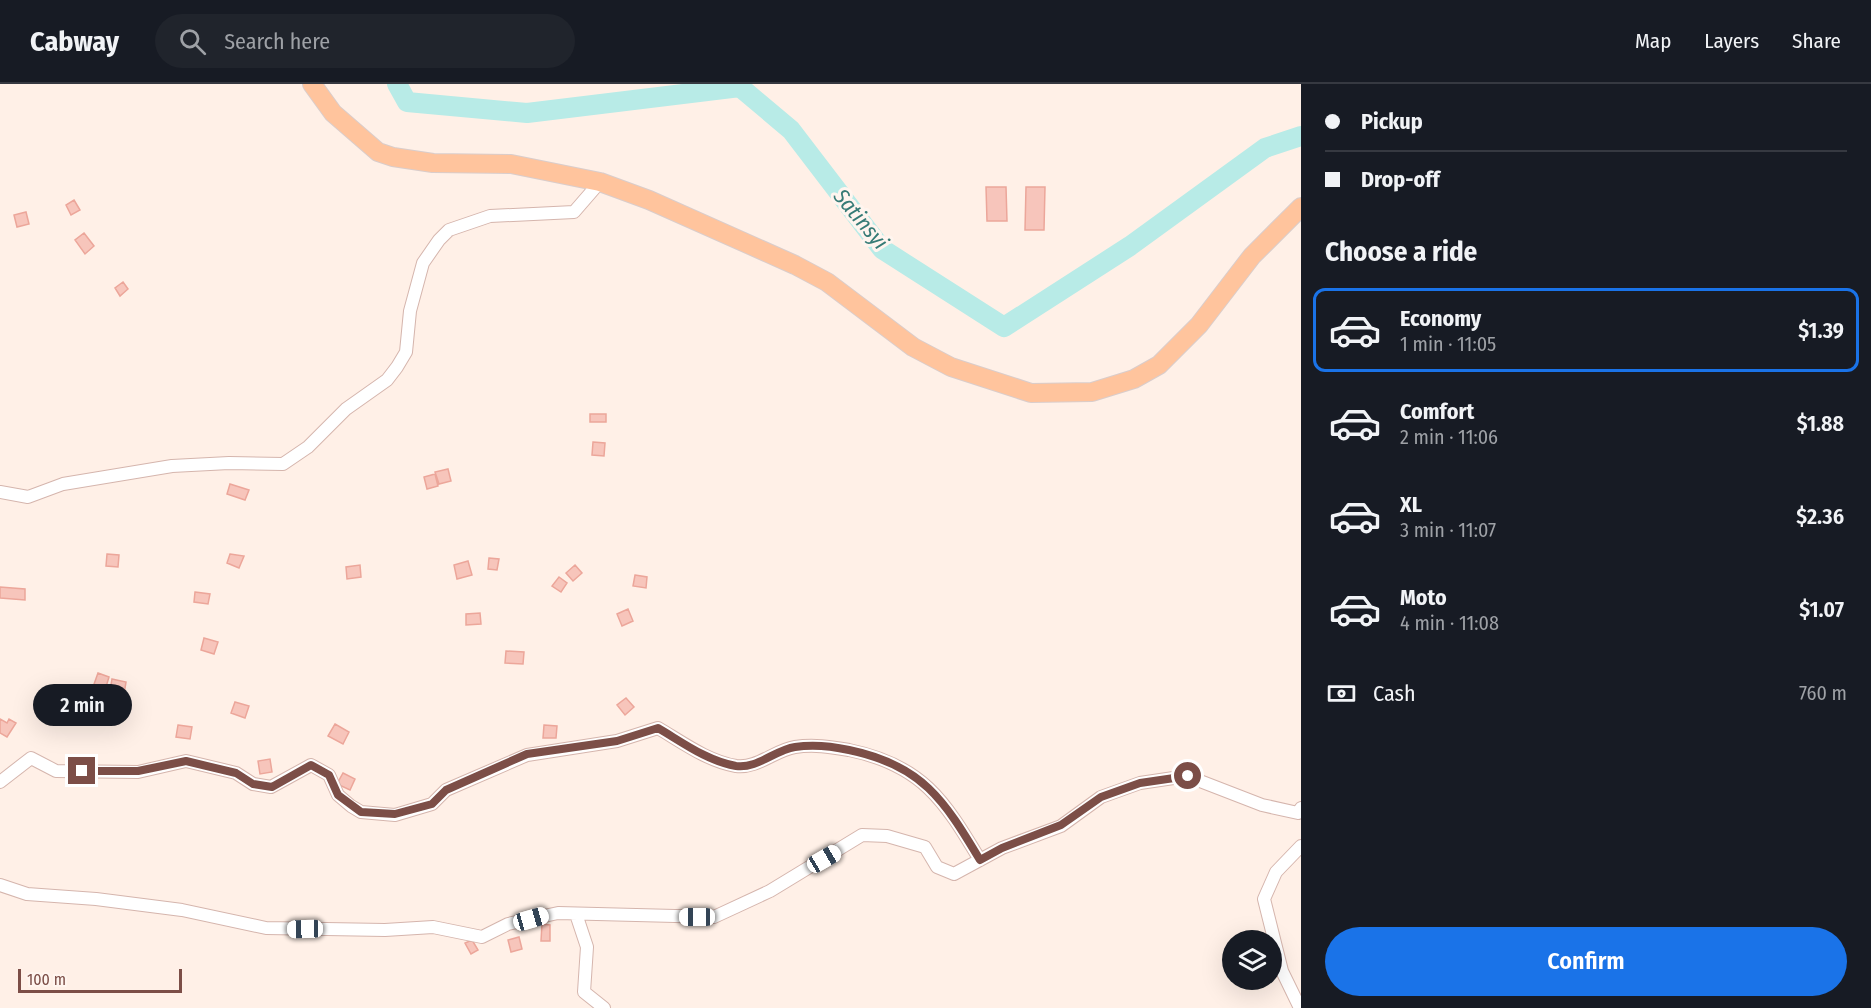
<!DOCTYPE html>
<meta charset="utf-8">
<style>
:root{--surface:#171b24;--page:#20242c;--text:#f1f3f6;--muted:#9ea1a6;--line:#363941;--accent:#1a73e8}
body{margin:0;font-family:"Fira Sans Condensed",sans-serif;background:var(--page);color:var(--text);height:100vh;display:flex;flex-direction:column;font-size:22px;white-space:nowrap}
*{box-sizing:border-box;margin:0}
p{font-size:20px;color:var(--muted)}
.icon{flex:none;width:33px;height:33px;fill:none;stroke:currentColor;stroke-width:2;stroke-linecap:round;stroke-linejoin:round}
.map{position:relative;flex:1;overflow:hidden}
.drawer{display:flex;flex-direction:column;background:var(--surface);width:570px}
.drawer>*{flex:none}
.top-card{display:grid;align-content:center;height:132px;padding:0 24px;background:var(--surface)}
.tools{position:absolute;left:1222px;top:846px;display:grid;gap:12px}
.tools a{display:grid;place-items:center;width:60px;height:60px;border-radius:50%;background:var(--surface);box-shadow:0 6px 24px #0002;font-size:30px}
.scale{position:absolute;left:18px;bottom:15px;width:164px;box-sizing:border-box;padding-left:6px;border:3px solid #7c4e47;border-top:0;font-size:16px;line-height:21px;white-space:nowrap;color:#7c4e47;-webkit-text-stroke:4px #fff5ef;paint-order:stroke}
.end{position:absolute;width:27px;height:27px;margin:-14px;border:8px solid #7c4e47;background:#fff;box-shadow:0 0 0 3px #fff}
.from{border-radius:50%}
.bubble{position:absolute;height:42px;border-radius:21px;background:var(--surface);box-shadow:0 6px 24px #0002;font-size:20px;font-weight:600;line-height:42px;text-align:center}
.car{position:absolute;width:18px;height:36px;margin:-18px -9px;border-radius:8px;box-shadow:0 0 4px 2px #0007;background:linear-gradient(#fff 24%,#345 0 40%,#fff 0 76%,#345 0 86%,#fff 0)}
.top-card b{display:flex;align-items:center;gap:21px;height:57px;font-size:22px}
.top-card b+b{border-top:2px solid var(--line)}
.top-card i{width:15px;height:15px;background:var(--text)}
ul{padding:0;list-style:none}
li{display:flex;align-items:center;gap:18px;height:84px;margin:0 12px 9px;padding:0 12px;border:3px solid transparent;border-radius:12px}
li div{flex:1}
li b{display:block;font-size:22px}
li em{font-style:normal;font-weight:600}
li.selected{border-color:var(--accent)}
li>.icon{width:54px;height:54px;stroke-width:1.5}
h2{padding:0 24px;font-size:27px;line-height:72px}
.pay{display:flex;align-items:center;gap:15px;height:66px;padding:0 24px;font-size:22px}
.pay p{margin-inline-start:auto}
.action{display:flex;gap:12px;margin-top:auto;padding:12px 24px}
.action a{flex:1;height:69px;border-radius:36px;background:var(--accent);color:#fff;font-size:24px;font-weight:600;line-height:69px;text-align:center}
header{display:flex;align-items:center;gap:36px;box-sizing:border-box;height:84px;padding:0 30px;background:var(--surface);border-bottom:2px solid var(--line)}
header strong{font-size:28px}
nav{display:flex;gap:33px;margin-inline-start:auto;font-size:21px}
.search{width:420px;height:54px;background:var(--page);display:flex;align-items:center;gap:15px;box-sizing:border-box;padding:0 21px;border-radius:33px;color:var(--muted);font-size:22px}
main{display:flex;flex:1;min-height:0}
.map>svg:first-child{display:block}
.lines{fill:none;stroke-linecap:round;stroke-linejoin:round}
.river{stroke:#b8ebe7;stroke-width:20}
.building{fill:#f7c5bb;stroke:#eca69a;stroke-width:1.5}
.street-casing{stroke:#d5b5ad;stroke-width:14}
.primary-casing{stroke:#dacdcb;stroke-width:20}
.street{stroke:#fff;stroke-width:12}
.primary{stroke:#ffc49d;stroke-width:18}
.route{stroke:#7c4e47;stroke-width:8}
.labels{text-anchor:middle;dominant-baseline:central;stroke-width:6;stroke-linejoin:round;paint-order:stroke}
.water-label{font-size:22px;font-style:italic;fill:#367b76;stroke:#fff5ef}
</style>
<header>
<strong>Cabway</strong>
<div class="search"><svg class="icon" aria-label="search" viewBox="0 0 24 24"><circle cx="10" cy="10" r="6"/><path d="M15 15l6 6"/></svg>Search here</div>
<nav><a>Map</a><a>Layers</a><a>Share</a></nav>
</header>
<main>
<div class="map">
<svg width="1301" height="924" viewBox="0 0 1301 924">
<rect width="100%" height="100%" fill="#fff0e7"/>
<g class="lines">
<path class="river" d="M 397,0 L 407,18 L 527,29 L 740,3 L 791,46 L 882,165 L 1004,243 L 1130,162 L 1265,64 L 1301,52"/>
</g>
<path class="building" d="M 986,103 L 1006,103 L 1007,137 L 987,137 Z
M 1026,103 L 1045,103 L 1044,146 L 1025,146 Z
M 74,116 L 80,126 L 71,131 L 66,121 Z
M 26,128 L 29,140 L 17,143 L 14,131 Z
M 84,149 L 94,162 L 85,170 L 75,156 Z
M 123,198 L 128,205 L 120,212 L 115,204 Z
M 590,330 L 606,330 L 606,338 L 590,338 Z
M 593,358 L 605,359 L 604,372 L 592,371 Z
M 448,385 L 451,397 L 439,400 L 435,388 Z
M 435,390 L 438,402 L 427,405 L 424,393 Z
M 230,400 L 249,406 L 245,416 L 227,410 Z
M 107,470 L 119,471 L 118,483 L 106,482 Z
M 230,470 L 244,472 L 239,484 L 227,479 Z
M 489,474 L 499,475 L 497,486 L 488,485 Z
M 468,477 L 472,491 L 457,495 L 454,481 Z
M 360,481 L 361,493 L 347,495 L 346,483 Z
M 575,481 L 582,489 L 573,497 L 566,489 Z
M 635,491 L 647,493 L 646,504 L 633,502 Z
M 559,493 L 567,499 L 561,508 L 552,502 Z
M 0,503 L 25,505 L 25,516 L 0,514 Z
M 195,508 L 210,510 L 208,520 L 194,518 Z
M 628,525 L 633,537 L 622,542 L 617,530 Z
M 480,529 L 481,540 L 466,541 L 466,530 Z
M 204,554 L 218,558 L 214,570 L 201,566 Z
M 506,567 L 524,568 L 523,580 L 505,579 Z
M 98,589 L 109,593 L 105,606 L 93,603 Z
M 112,595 L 126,598 L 124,610 L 110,607 Z
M 626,614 L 634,623 L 625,631 L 617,621 Z
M 235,618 L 249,622 L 245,634 L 231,629 Z
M 0,635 L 7,639 L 9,635 L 16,639 L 7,653 L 0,649 Z
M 335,640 L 349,648 L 343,660 L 328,652 Z
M 178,641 L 192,643 L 190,655 L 176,653 Z
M 544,641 L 557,642 L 556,654 L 543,654 Z
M 270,675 L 272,688 L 260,690 L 258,677 Z
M 343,689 L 355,695 L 350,706 L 337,700 Z
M 542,840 L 550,841 L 550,857 L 541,857 Z
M 519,853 L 522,865 L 511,868 L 508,856 Z
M 472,856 L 478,866 L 471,870 L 465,859 Z"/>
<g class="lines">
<g class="street-casing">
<path id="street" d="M 0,408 L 28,413 L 63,400 L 172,382 L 229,379 L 283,380 L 308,363 L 346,325 L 387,296 L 397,283 L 406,268 L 410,227 L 423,179 L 439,156 L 449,146 L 490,132 L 574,128 L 600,98
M 0,698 L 31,674 L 56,687 L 138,688 L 186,677 L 236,689 L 253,700 L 271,703 L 311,681 L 329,691 L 338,711 L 351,722 L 361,728 L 395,731 L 432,720 L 446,706 L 527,671 L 617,657 L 658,644 C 682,658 707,677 736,682 C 757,685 775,666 795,663 C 814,660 831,663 849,666 C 922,681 944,716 980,776
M 0,801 L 27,810 L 96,815 L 182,826 L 266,844 L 385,846 L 433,843 L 482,853 L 508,840 L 558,829 L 714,833 L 770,807 L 862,751 L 887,752 L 925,763 L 937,783 L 954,790 L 1002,764 L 1061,742 L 1101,713 L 1140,699 L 1187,692 L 1262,721 L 1298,729 L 1301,724
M 576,830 L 587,863 L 584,908 L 604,924
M 1300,924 L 1282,887 L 1264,815 L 1276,788 L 1301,762"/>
</g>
<g class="primary-casing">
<path id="primary" d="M 312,0 L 333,29 L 378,68 L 393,73 L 433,79 L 511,80 L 600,98 L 649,116 L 795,181 L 827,198 L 913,263 L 951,283 L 1031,309 L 1092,308 L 1134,295 L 1159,281 L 1199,241 L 1252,172 L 1301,123"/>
</g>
<use href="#street" class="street"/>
<use href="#primary" class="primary"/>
</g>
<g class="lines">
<path class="route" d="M 82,687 L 138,687 L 186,677 L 236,689 L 253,700 L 272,703 L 311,681 L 329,691 L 338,711 L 361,728 L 395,730 L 432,720 L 446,706 L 527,670 L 617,657 L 658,644 C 682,658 707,677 736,682 C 757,685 775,666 795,663 C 814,660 831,662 849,666 C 922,681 944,716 980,776 L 1002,764 L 1061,741 L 1101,713 L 1140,699 L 1188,692"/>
</g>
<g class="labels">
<g class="water-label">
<text transform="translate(861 135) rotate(50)">Satinsyi</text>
</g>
</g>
</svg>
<div class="tools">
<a><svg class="icon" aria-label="layers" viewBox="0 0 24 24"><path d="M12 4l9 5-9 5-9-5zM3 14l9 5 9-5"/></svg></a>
</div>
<div class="scale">100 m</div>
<i class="end from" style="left:1188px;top:692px"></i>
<i class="end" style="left:82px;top:687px"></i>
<div class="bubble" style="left:33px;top:600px;width:99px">2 min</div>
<i class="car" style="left:824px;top:775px;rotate:60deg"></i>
<i class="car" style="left:697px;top:833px;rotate:270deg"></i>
<i class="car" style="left:531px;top:835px;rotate:74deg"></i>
<i class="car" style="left:305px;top:845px;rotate:269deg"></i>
</div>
<section class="drawer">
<div class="top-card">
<b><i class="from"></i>Pickup</b>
<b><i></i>Drop-off</b>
</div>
<h2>Choose a ride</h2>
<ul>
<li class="selected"><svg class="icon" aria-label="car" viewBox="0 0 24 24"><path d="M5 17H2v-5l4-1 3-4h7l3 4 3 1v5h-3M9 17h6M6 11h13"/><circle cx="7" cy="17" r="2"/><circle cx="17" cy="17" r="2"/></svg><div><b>Economy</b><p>1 min · 11:05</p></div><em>$1.39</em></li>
<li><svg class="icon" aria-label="car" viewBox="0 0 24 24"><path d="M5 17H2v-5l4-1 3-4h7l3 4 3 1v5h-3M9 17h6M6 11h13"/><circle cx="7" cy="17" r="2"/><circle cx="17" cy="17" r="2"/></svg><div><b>Comfort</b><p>2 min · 11:06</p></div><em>$1.88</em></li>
<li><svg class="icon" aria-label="car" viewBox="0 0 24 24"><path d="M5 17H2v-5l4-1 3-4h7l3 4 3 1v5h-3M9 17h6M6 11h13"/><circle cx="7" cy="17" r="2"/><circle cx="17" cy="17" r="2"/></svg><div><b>XL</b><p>3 min · 11:07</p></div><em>$2.36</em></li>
<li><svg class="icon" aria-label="car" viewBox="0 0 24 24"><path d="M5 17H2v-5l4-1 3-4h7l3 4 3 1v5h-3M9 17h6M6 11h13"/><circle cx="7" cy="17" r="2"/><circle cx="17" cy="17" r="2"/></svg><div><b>Moto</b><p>4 min · 11:08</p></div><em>$1.07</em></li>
</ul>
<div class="pay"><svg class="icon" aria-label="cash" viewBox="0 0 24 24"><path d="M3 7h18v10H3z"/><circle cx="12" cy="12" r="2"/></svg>Cash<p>760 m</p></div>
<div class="action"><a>Confirm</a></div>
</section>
</main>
